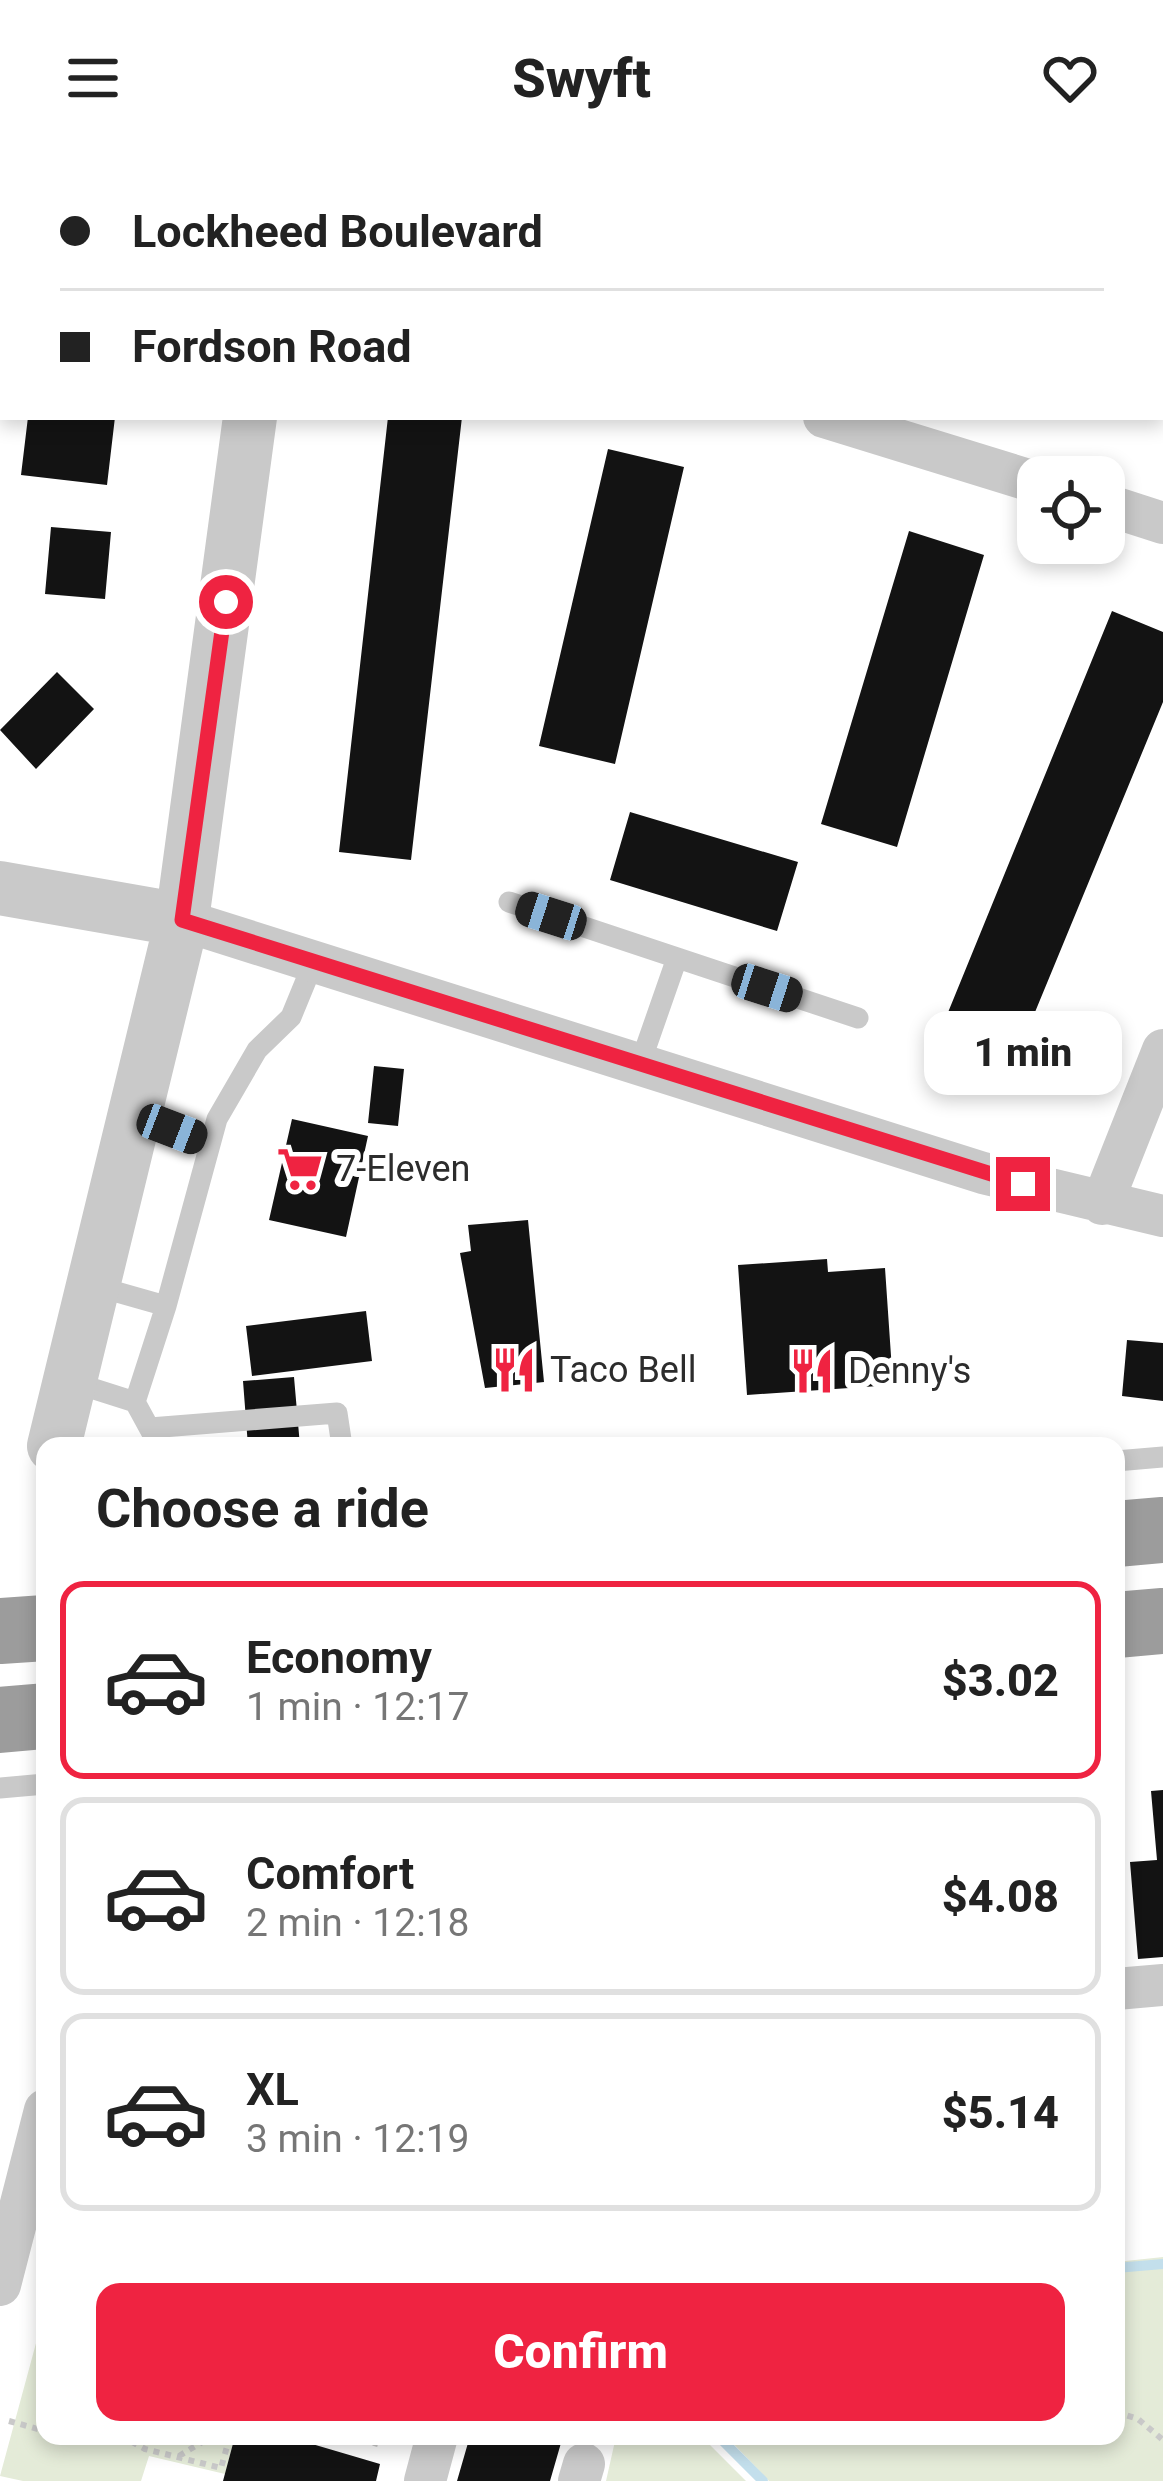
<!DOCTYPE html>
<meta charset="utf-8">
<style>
:root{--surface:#fff;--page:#f2f2f2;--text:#222;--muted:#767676;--line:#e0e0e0;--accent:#ef2341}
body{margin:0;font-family:Roboto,sans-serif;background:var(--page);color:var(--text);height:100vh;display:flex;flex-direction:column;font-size:45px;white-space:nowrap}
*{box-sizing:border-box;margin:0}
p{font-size:39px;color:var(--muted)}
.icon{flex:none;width:66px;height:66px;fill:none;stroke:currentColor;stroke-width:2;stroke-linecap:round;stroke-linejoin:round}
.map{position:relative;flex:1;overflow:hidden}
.drawer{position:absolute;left:36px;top:1281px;width:1089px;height:1008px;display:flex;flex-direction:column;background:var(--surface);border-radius:24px;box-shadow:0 6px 18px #0003}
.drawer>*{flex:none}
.top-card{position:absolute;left:0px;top:0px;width:1164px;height:264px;box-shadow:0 6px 18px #0003;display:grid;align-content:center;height:264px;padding:0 60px;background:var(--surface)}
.fabs{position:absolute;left:1017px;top:300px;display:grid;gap:24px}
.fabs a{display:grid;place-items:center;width:108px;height:108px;border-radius:24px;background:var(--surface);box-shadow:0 6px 18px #0003;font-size:60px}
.end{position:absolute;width:54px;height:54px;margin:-27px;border:15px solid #ef2341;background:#fff;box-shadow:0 0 0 6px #fff}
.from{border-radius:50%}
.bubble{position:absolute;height:84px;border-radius:24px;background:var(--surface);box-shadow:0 6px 18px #0003;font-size:39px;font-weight:800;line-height:84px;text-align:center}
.car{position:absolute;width:36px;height:72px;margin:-36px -18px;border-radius:15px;box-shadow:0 0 9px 3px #0007;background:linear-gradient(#222 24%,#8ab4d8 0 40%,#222 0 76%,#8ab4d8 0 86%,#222 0)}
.top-card b{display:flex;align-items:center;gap:42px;height:114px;font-size:45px}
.top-card b+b{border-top:3px solid var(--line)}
.top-card i{width:30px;height:30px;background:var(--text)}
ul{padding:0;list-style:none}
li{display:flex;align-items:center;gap:36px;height:198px;margin:0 24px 18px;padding:0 36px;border:6px solid var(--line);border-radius:24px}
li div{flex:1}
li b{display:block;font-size:45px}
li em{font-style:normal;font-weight:800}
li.on{border-color:var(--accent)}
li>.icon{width:108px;height:108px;stroke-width:1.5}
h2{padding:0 60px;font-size:54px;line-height:144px}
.action{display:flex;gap:24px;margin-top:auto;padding:24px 60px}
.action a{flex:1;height:138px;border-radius:24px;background:var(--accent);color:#fff;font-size:48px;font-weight:800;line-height:138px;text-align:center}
header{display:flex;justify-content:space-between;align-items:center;height:156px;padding:0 60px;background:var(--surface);font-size:54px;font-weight:800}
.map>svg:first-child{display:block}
.green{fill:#e4ebd8}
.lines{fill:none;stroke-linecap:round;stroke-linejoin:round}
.stream{stroke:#c3dfec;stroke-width:10}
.building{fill:#131313}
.path{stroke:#c9c9c9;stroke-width:6;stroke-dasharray:6 6;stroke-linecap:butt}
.service{stroke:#c9c9c9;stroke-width:21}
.minor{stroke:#c9c9c9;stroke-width:42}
.tertiary{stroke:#c9c9c9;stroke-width:54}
.trunk{stroke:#9c9c9c;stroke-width:66}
.route{stroke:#ef2341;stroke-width:15}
.labels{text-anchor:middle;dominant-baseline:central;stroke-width:12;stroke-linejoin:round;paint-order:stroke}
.poi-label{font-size:36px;fill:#2c2c2c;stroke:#fff;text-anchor:start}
</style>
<header><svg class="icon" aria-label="menu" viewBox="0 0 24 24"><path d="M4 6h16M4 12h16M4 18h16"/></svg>Swyft<svg class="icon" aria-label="heart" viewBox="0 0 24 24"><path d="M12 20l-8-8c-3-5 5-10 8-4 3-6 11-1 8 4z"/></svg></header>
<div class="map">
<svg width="1163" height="2325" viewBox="0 0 1163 2325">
<rect width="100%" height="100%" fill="#fff"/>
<path class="green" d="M 1163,2101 L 1163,2325 L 769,2325 L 726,2280 L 1116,2280 L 1116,2106 Z
M 45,2154 L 45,2280 L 235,2280 L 225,2318 L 149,2300 L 141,2325 L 23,2325 L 0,2320 Z
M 601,2280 L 701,2280 L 746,2325 L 606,2325 L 615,2285 Z"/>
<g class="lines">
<path class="stream" d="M 1116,2112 L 1163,2108
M 718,2280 L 763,2325"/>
</g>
<path class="building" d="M 28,261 L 115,261 L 107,329 L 21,319 Z
M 388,261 L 462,261 L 411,704 L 339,696 Z
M 608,293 L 684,311 L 615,608 L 539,590 Z
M 51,371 L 111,376 L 105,443 L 45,438 Z
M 909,375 L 984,399 L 897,691 L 821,668 Z
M 1112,455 L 1163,476 L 1163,546 L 1014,907 L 940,876 Z
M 57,516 L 94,553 L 36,613 L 0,574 Z
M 630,656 L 798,706 L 777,775 L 610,724 Z
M 374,910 L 404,913 L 398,970 L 368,967 Z
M 292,963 L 368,980 L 346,1081 L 269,1064 Z
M 528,1064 L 544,1226 L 485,1232 L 460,1097 L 471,1095 L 468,1069 Z
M 827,1103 L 828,1116 L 885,1112 L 893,1229 L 747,1239 L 738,1109 Z
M 366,1155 L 372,1205 L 252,1220 L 246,1170 Z
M 1127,1184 L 1163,1187 L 1163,1245 L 1122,1240 Z
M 294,1221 L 300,1290 L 248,1290 L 243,1225 Z
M 1163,1634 L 1163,1801 L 1138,1803 L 1130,1706 L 1157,1704 L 1151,1635 Z
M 235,2280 L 285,2280 L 380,2308 L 376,2325 L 223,2325 Z
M 470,2280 L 563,2280 L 550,2325 L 457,2325 Z"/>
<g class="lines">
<path class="path" d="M 1116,2256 L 1138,2263 L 1163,2284
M 9,2265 L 45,2275
M 121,2280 L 145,2293 L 221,2312 L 230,2280
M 350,2280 L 378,2288
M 179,2300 L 212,2280"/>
<path class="service" d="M 509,746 L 858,862
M 640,908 L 677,802
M 138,960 L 210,988
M 92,1129 L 166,1150 L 135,1246
M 166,1150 L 217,963 L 257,894 L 291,861 L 314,805
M 69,1225 L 135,1246 L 159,1290
M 150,1272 L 337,1257 L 342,1290
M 1116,1305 L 1163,1301
M 0,1632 L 45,1628"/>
<path class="minor" d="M 824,261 L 1038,327
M 1104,348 L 1163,367
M 182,764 L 983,1017 L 1163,1060
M 1102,1048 L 1163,894
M 1116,1833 L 1163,1829
M 0,2129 L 45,1954
M 425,2325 L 437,2280
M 579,2325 L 584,2308"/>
<path class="tertiary" d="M 281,3 L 281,0
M 0,732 L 182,764
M 54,1290 L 182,764 L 250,261"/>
<path class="trunk" d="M 1116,1378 L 1163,1374
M 1116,1469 L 1163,1465
M 0,1475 L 45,1472
M 0,1564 L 45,1560"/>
</g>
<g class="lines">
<path class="route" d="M 226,446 L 182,764 L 1023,1028"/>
</g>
<defs>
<g id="supermarket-bare" transform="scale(3.6)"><path d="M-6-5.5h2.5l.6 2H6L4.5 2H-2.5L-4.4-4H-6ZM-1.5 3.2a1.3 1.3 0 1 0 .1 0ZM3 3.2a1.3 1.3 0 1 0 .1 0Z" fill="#ef2341" stroke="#fff" stroke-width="2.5" paint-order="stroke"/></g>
<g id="restaurant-bare" transform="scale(3.6)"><path d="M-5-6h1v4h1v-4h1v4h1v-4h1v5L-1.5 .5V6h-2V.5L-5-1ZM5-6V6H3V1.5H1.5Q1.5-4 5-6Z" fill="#ef2341" stroke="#fff" stroke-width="2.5" paint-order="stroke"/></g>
</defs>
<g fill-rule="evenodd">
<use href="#supermarket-bare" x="300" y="1013"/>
<use href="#restaurant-bare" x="514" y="1214"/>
<use href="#restaurant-bare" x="812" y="1215"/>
</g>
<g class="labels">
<g class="poi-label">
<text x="336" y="1013">7-Eleven</text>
<text x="550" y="1214">Taco Bell</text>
<text x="848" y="1215">Denny's</text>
</g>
</g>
</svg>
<div class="fabs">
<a><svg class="icon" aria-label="locate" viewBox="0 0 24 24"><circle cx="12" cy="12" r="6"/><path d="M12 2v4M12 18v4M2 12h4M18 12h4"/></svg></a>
</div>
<i class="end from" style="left:226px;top:446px"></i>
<i class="end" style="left:1023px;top:1028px"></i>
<div class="bubble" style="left:924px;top:855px;width:198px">1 min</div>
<i class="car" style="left:551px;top:760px;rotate:288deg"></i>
<i class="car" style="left:767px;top:832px;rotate:108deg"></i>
<i class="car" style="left:172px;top:973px;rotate:111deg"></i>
<div class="top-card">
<b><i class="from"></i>Lockheed Boulevard</b>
<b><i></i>Fordson Road</b>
</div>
<section class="drawer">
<h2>Choose a ride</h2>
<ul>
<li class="on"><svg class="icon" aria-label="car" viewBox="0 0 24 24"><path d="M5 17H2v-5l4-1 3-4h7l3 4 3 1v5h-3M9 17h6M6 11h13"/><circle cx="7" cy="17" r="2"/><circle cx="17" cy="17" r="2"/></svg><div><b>Economy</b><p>1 min · 12:17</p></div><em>$3.02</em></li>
<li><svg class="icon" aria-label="car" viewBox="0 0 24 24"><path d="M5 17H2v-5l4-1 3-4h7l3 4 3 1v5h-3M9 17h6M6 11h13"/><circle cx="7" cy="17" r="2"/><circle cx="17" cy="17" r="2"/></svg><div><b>Comfort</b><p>2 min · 12:18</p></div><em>$4.08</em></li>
<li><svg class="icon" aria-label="car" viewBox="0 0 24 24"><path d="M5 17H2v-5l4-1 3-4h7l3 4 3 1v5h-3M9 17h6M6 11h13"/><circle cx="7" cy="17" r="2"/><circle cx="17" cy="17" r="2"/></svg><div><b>XL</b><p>3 min · 12:19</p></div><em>$5.14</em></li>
</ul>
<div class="action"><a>Confirm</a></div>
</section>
</div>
